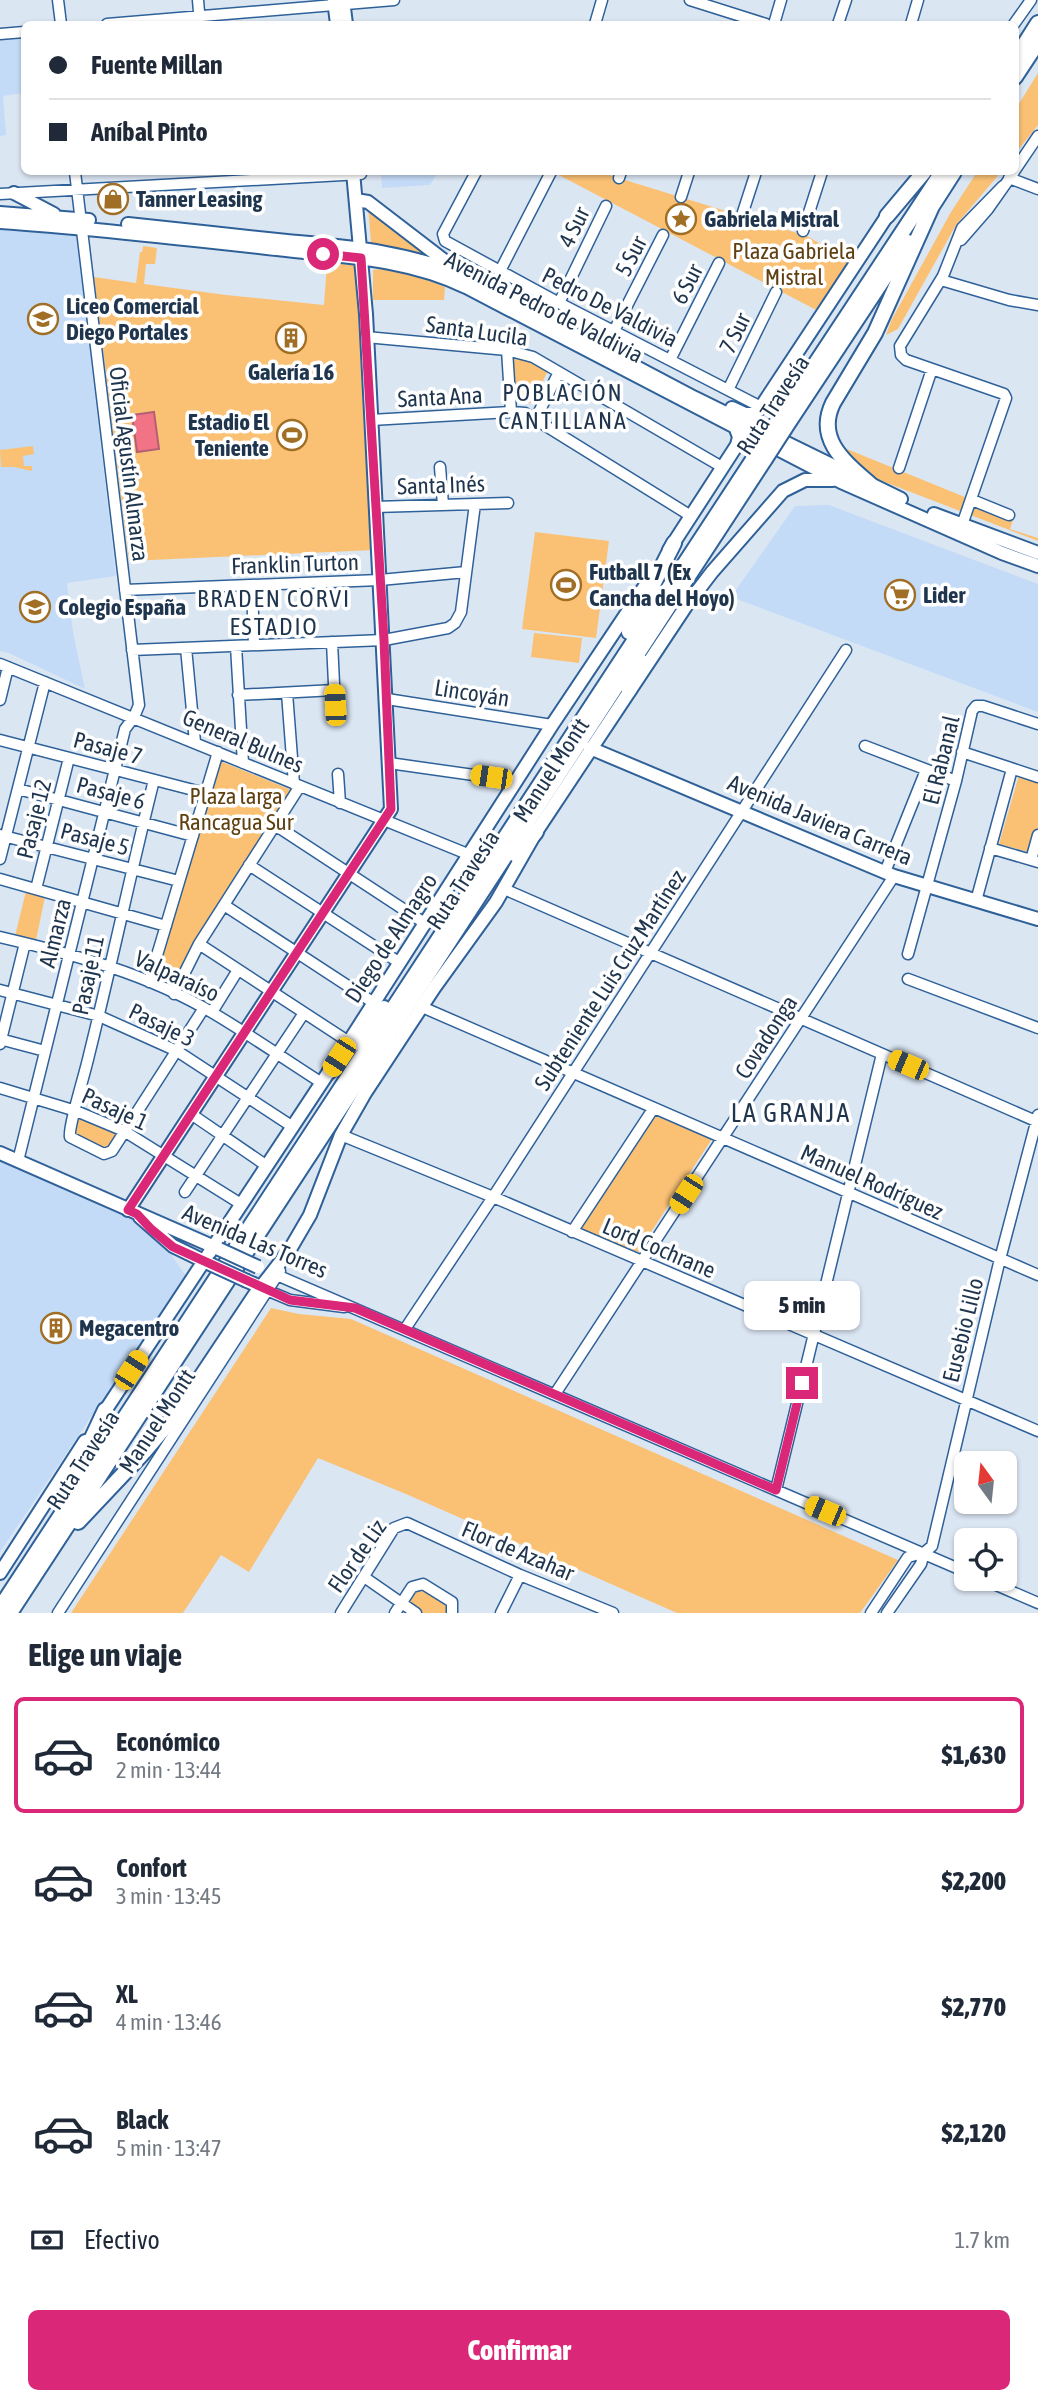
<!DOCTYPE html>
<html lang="es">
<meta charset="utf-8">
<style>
:root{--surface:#fff;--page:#f6f6f7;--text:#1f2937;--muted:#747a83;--line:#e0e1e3;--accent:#db2777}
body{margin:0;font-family:"Asap Condensed",sans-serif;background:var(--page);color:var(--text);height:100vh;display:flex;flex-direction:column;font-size:26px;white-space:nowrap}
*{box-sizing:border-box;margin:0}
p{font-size:23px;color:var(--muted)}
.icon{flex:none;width:38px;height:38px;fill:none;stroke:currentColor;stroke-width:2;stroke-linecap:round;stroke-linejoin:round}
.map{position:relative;height:1613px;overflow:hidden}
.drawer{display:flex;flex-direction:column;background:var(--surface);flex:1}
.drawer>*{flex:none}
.banner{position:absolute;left:21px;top:21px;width:998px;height:154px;border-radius:10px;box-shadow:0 2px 5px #0004;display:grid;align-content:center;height:154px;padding:0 28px;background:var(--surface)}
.needle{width:46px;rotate:345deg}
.buttons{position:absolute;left:954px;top:1451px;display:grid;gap:14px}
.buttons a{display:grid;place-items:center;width:63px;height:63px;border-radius:10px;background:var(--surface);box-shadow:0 2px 5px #0004;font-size:35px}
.end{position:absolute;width:32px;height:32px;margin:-16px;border:9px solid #db2777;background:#fff;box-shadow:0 0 0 4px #fff}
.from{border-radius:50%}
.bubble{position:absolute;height:49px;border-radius:10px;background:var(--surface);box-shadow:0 2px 5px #0004;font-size:23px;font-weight:800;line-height:49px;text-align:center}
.car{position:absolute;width:21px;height:42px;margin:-21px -10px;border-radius:9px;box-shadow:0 0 5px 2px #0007;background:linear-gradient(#f5c518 24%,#345 0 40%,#f5c518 0 76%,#345 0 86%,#f5c518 0)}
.banner b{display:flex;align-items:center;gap:24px;height:66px;font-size:26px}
.banner b+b{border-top:2px solid var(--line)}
.banner i{width:18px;height:18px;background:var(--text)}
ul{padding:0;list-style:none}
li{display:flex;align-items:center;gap:21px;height:116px;margin:0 14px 10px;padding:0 14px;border:4px solid transparent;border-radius:10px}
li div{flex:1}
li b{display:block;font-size:26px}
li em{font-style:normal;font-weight:800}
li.selected{border-color:var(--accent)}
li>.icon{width:63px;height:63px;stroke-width:1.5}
h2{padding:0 28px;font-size:32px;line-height:84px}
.pay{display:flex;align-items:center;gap:18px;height:77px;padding:0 28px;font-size:26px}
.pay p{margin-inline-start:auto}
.action{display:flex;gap:14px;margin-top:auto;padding:14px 28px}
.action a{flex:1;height:80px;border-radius:10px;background:var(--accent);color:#fff;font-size:28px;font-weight:800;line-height:80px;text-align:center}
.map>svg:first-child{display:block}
.built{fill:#c4dbf7}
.green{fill:#fac175}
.water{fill:#f37386;stroke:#b36075;stroke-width:2}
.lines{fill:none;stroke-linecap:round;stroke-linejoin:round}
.minor-casing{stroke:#2f6199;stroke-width:13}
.major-casing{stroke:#2f6199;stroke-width:16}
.highway-casing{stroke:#2f6199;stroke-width:18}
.minor{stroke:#fff;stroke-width:10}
.major{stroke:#fff;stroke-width:12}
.highway{stroke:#fff;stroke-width:14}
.major-bridge-casing{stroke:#2f6199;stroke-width:16;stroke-linecap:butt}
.highway-bridge-casing{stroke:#2f6199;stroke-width:18;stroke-linecap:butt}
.major-bridge{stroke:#fff;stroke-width:12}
.highway-bridge{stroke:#fff;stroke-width:14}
.route{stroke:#db2777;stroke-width:9}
.labels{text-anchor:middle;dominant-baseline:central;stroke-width:7;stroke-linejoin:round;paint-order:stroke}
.poi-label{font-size:23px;font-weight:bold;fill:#1f354e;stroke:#fff;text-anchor:start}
.street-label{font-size:23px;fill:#1f354e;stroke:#fff}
.park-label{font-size:23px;fill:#604011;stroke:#fff}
.neighbourhood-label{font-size:24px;letter-spacing:2px;fill:#1f354e;stroke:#fff}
.quarter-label{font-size:26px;letter-spacing:2px;fill:#1f354e;stroke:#fff}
</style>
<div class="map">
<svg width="1038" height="1613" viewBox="0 0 1038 1613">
<rect width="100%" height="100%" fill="#dbe6f3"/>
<path class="built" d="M 24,36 L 24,93 L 3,96 L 6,135 L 0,136 L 0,38 Z
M 381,172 L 438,172 L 430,185 L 382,188 Z
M 0,227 L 76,233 L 116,576 L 67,583 L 73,632 L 85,689 L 9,653 L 0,651 Z
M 829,505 L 1038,584 L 1038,712 L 731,597 L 795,506 Z
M 0,1159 L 131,1219 L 177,1253 L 172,1256 L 186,1276 L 0,1552 Z"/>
<path class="green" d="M 1038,73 L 1038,125 L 1015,154 L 1015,110 Z
M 556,172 L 599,172 L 807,236 L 853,263 L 820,312 L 555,173 Z
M 977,172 L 1001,172 L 956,225 L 898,329 L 886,335 L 892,319 L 951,212 Z
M 368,206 L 432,258 L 371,243 Z
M 143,246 L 157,248 L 155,264 L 146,264 L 144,284 L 226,295 L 324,305 L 327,263 L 356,265 L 374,550 L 129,561 L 94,277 L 136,283 L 140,252 L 142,252 Z
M 381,269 L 411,273 L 445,287 L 444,300 L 373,300 L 373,270 Z
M 513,356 L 549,368 L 533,403 L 515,403 Z
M 837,445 L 1014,517 L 1010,529 L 1038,538 L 1038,541 L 869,476 Z
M 33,446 L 34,454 L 23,456 L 24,466 L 32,466 L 32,471 L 14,467 L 1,467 L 0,450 Z
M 535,532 L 609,541 L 596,638 L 522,629 Z
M 534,633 L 582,638 L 579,663 L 531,657 Z
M 215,759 L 294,791 L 177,984 L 147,973 Z
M 1019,775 L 1038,780 L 1038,830 L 1032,853 L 999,844 Z
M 27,887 L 46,892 L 35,945 L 14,940 Z
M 76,1111 L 124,1131 L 112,1151 L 70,1137 Z
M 656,1116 L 712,1139 L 638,1252 L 579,1228 Z
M 271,1308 L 299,1314 L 351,1319 L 898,1560 L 860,1613 L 677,1613 L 406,1494 L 318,1458 L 249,1572 L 221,1555 L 183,1613 L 71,1613 Z
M 421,1588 L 449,1603 L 449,1613 L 422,1613 L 404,1602 L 413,1590 Z"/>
<path class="water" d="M 154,412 L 159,449 L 137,452 L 132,415 Z"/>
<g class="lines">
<g class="minor-casing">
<path id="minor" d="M 58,0 L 61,24
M 198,0 L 200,24
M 690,0 L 766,24
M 107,24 L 394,0
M 595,24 L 602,0
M 774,24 L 781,0
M 838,24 L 846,0
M 911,24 L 918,0
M 1014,24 L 1031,0
M 0,34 L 24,32
M 1015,170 L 1038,136
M 476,172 L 443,234 L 445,241 L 559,303 L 761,407
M 619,178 L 621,172
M 1009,178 L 1038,189
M 0,194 L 361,174
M 681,197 L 689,172
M 743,212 L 756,172
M 803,231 L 822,172
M 961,240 L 988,209 L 1014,172
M 500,271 L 551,172
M 941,280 L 1009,300 L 1038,305
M 559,303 L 606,206
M 614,331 L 663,235
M 366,337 L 507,350 L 533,357 L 722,467
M 507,350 L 511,412
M 670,360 L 719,263
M 728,390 L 776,292
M 536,418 L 559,372
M 371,420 L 511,412 L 525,413 L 691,516
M 440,467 L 443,505
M 899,468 L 932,369
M 972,500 L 1009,515
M 375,507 L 508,503
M 962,525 L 1006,398 L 1004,394 L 906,360 L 901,355 L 900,346 L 943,276 L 962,228 L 1003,186
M 252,585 L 254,645
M 125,590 L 380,580 L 466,572
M 332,642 L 335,705
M 236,646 L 243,763
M 186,648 L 195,742
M 132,650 L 384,640 L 448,628 L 455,623 L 461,612 L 475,504
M 0,664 L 470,855
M 287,693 L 294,784
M 238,695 L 335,690
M 387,699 L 552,725
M 0,700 L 8,667
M 0,740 L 205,793
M 865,746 L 956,781
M 962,752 L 1038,777
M 389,763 L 516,781
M 338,774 L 340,803
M 154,780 C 131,871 112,963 89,1055 C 86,1070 68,1127 70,1137 L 104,1154 L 112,1151 L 204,1008
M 18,789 L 193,836
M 275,825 L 426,924
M 0,835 L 179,881
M 990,848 L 1038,862
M 0,859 L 45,682
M 1031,860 L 1038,835
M 249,865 L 400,963
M 885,872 L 926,770
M 0,879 L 166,926
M 36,889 L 69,758
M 504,889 L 1038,1122
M 976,901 L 1012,769
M 224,905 L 374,1003
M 0,937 C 73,954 148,974 213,1013 C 250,1035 286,1060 322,1083
M 199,944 L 349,1042
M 908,954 L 956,781 L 972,711 L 976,706 L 983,706 L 1038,724
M 908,979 L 1038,1028
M 149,982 L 218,752
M 0,990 L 99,1016 L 177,1051 L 293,1127
M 174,994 L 199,944 L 300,786
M 422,1007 L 1038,1275
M 212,1012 L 238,970
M 0,1039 L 45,1051
M 0,1044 L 25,943
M 0,1088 L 76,1111 L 124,1131 L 241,1204
M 191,1114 L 267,1166
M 341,1135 L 493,1197 L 1038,1431
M 18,1161 L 125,729 L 134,717 L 139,705 L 75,172
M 185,1192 L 304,1013
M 572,1232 L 653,1109
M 272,1273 L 966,1572
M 264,1289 L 290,1300 L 344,1307
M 405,1329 L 493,1197 L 846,650
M 555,1394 L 894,876
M 776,1490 L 882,1054
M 364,1577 L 416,1613
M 980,1578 L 1038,1603
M 58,1613 L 280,1271
M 341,1613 L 394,1528 L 407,1523 L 520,1575 L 613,1613
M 395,1613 L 412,1587 L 423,1584 L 452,1602 L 452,1613
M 501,1613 L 520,1575
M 871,1613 L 908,1557 L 923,1553
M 887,1613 L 921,1564 L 924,1553 L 932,1546 L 999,1263 L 1038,1115"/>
</g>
<g class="major-casing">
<path id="major" d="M 334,0 L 337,24
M 343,0 L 346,24
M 14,193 L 54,214
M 356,200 L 368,202 L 450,265
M 0,213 L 89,220
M 0,222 C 89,228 178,238 267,248 C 334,256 404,257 466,287 L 841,482 L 1002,553 L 1038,566
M 128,224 C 181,230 234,235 287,241 C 350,247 406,251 464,276 L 695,398 L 901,499
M 732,408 L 745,414 L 754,414 L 761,407 L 887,216
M 934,514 L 1038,553
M 669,550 L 737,445 L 739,437 L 736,429
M 590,748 L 894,876 L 1038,919
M 350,1040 L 552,725 L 653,574
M 0,1153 L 219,1249
M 128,1210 L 391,809 L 366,314 L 353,172
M 140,1217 L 173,1246 L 208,1263
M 247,1281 L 261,1287 L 289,1251 L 310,1215 L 341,1135 L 365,1093 L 434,988 L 496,902 L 536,832 L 686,606 L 712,572 L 783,491 L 805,480 L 833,480
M 101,1417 L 334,1064
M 0,1573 L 85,1441"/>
</g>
<g class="highway-casing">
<path id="highway" d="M 1015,59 L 1038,23
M 1015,77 L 1038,42
M 929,211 L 954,172
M 887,216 L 924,172
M 777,422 L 942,172
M 785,428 L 908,242
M 871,485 C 846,463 815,440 833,403 L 875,333 L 933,204
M 629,632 L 674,543
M 629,690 L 642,662
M 516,855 L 536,832
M 330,1071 L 384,1008
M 64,1498 L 105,1410
M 78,1522 L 144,1452 L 177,1413 L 261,1287
M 0,1608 L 756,455
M 10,1613 L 765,459"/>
</g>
<use href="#minor" class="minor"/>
<use href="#major" class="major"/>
<use href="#highway" class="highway"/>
<g class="major-bridge-casing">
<path id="major-bridge" d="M 219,1249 L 258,1267
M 210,1264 L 247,1281"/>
</g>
<g class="highway-bridge-casing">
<path id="highway-bridge" d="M 756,455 L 777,422
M 765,459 L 785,428"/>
</g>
<use href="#major-bridge" class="major-bridge"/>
<use href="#highway-bridge" class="highway-bridge"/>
</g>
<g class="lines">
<path class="route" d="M 323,254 L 361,258 L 384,640 L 391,809 L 128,1210 L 137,1214 L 151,1229 L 173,1247 L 275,1293 L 290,1300 L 355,1308 L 776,1490 L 802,1383"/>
</g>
<defs>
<g id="shop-ring" transform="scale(1.575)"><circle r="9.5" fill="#fff" stroke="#a06e24" stroke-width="1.5"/><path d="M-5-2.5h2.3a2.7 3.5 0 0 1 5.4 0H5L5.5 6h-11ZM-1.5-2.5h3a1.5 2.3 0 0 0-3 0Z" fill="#a06e24"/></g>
<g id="sight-ring" transform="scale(1.575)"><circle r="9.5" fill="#fff" stroke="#a06e24" stroke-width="1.5"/><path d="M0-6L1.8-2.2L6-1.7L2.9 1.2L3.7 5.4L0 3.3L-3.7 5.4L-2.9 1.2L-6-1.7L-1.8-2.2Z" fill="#a06e24"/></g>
<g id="school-ring" transform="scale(1.575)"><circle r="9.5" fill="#fff" stroke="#a06e24" stroke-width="1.5"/><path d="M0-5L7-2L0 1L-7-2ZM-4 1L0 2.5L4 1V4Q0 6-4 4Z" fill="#a06e24"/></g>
<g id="building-ring" transform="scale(1.575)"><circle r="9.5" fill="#fff" stroke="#a06e24" stroke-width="1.5"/><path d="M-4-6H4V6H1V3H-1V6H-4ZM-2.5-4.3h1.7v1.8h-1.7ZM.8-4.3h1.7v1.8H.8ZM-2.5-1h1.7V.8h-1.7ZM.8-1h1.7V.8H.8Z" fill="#a06e24"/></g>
<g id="stadium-ring" transform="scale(1.575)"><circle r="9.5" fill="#fff" stroke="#a06e24" stroke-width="1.5"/><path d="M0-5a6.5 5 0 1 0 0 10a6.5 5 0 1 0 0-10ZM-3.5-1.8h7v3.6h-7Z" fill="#a06e24"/></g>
<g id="supermarket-ring" transform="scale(1.575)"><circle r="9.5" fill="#fff" stroke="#a06e24" stroke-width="1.5"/><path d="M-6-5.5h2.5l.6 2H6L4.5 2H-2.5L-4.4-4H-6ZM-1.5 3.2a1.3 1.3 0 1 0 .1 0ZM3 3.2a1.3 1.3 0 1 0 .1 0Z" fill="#a06e24"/></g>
</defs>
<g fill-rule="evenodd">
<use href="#shop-ring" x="113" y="199"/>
<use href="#sight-ring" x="681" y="219"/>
<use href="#school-ring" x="43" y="319"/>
<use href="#building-ring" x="291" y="338"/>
<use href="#stadium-ring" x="292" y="435"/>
<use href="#stadium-ring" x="566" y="585"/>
<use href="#supermarket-ring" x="900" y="595"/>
<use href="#school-ring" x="35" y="607"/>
<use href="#building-ring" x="56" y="1328"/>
</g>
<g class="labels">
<g class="poi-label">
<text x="136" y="199">Tanner Leasing</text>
<text x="704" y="219">Gabriela Mistral</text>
<text x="66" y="306">Liceo Comercial<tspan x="66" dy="26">Diego Portales</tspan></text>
<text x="291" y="372" text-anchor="middle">Galería 16</text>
<text x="269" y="422" text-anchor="end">Estadio El<tspan x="269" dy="26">Teniente</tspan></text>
<text x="589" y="572">Futball 7 (Ex<tspan x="589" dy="26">Cancha del Hoyo)</tspan></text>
<text x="923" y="595">Lider</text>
<text x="58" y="607">Colegio España</text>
<text x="79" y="1328">Megacentro</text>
</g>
<g class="street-label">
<text transform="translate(574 227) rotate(-64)">4 Sur</text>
<text transform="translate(631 256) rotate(-63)">5 Sur</text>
<text transform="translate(687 284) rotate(-63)">6 Sur</text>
<text transform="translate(544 307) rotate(27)">Avenida Pedro de Valdivia</text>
<text transform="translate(610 307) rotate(27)">Pedro De Valdivia</text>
<text transform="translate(477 331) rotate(8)">Santa Lucila</text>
<text transform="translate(735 333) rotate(-64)">7 Sur</text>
<text transform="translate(440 397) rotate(-3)">Santa Ana</text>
<text transform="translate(773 405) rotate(-57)">Ruta Travesía</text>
<text transform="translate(129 464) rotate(83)">Oficial Agustín Almarza</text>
<text transform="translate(441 485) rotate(-2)">Santa Inés</text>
<text transform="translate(295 564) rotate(-2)">Franklin Turton</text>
<text transform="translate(472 693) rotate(9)">Lincoyán</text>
<text transform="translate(243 741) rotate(23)">General Bulnes</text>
<text transform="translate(108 748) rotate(15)">Pasaje 7</text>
<text transform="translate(941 760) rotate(-76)">El Rabanal</text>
<text transform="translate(551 770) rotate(-57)">Manuel Montt</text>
<text transform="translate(111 793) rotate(15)">Pasaje 6</text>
<text transform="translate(34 819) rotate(-76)">Pasaje 12</text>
<text transform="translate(820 820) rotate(23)">Avenida Javiera Carrera</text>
<text transform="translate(95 839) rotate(15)">Pasaje 5</text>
<text transform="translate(463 880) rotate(-57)">Ruta Travesía</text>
<text transform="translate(55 933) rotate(-76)">Almarza</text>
<text transform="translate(391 938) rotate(-57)">Diego de Almagro</text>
<text transform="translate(88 975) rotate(-78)">Pasaje 11</text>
<text transform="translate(177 976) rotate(25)">Valparaíso</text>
<text transform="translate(610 980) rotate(-57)">Subteniente Luis Cruz Martínez</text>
<text transform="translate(162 1025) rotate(26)">Pasaje 3</text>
<text transform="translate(766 1037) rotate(-57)">Covadonga</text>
<text transform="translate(115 1109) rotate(25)">Pasaje 1</text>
<text transform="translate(872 1182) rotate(24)">Manuel Rodríguez</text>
<text transform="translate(255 1241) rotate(23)">Avenida Las Torres</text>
<text transform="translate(659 1248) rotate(23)">Lord Cochrane</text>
<text transform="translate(963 1330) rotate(-76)">Eusebio Lillo</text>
<text transform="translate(157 1421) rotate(-57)">Manuel Montt</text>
<text transform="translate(83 1460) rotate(-57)">Ruta Travesía</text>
<text transform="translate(518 1551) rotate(23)">Flor de Azahar</text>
<text transform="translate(357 1556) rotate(-55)">Flor de Liz</text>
</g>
<g class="park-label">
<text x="794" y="251">Plaza Gabriela<tspan x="794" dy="26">Mistral</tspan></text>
<text x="236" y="796">Plaza larga<tspan x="236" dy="26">Rancagua Sur</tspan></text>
</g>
<g class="neighbourhood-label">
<text x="563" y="392">POBLACIÓN<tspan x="563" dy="28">CANTILLANA</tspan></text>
<text x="274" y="598">BRADEN CORVI<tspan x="274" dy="28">ESTADIO</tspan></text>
</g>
<g class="quarter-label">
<text x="791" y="1113">LA GRANJA</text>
</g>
</g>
</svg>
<div class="buttons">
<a><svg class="needle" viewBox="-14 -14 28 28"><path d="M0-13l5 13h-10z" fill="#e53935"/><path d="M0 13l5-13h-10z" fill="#747a83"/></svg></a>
<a><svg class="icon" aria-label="locate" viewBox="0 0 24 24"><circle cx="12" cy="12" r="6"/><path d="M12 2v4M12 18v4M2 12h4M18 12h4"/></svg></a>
</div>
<i class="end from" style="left:323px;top:254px"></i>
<i class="end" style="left:802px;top:1383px"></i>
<div class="bubble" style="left:744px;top:1281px;width:116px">5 min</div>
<i class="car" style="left:335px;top:705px;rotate:357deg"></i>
<i class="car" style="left:491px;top:777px;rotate:278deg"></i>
<i class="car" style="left:339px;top:1057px;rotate:213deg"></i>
<i class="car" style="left:908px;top:1065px;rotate:293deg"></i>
<i class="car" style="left:686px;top:1194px;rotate:213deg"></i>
<i class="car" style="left:131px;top:1370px;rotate:33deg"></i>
<i class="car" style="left:825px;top:1511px;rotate:293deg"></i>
<div class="banner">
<b><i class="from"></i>Fuente Millan</b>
<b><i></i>Aníbal Pinto</b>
</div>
</div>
<section class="drawer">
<h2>Elige un viaje</h2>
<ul>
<li class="selected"><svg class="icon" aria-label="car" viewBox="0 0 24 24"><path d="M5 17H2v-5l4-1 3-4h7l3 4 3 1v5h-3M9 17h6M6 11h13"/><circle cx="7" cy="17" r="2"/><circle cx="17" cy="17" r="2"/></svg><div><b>Económico</b><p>2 min · 13:44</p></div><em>$1,630</em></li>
<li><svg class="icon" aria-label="car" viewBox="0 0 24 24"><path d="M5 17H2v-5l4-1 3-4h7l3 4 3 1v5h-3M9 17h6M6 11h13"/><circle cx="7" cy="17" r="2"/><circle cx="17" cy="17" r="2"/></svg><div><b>Confort</b><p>3 min · 13:45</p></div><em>$2,200</em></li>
<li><svg class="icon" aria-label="car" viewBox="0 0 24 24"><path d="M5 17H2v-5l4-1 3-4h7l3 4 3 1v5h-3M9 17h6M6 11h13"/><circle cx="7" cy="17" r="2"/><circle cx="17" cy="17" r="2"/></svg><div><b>XL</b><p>4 min · 13:46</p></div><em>$2,770</em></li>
<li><svg class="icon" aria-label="car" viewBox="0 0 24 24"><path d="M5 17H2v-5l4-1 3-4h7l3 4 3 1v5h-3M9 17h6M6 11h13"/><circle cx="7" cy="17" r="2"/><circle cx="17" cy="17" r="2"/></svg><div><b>Black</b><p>5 min · 13:47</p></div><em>$2,120</em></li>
</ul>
<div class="pay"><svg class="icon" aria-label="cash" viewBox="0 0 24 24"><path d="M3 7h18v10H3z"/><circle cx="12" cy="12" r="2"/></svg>Efectivo<p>1.7 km</p></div>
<div class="action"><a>Confirmar</a></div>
</section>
